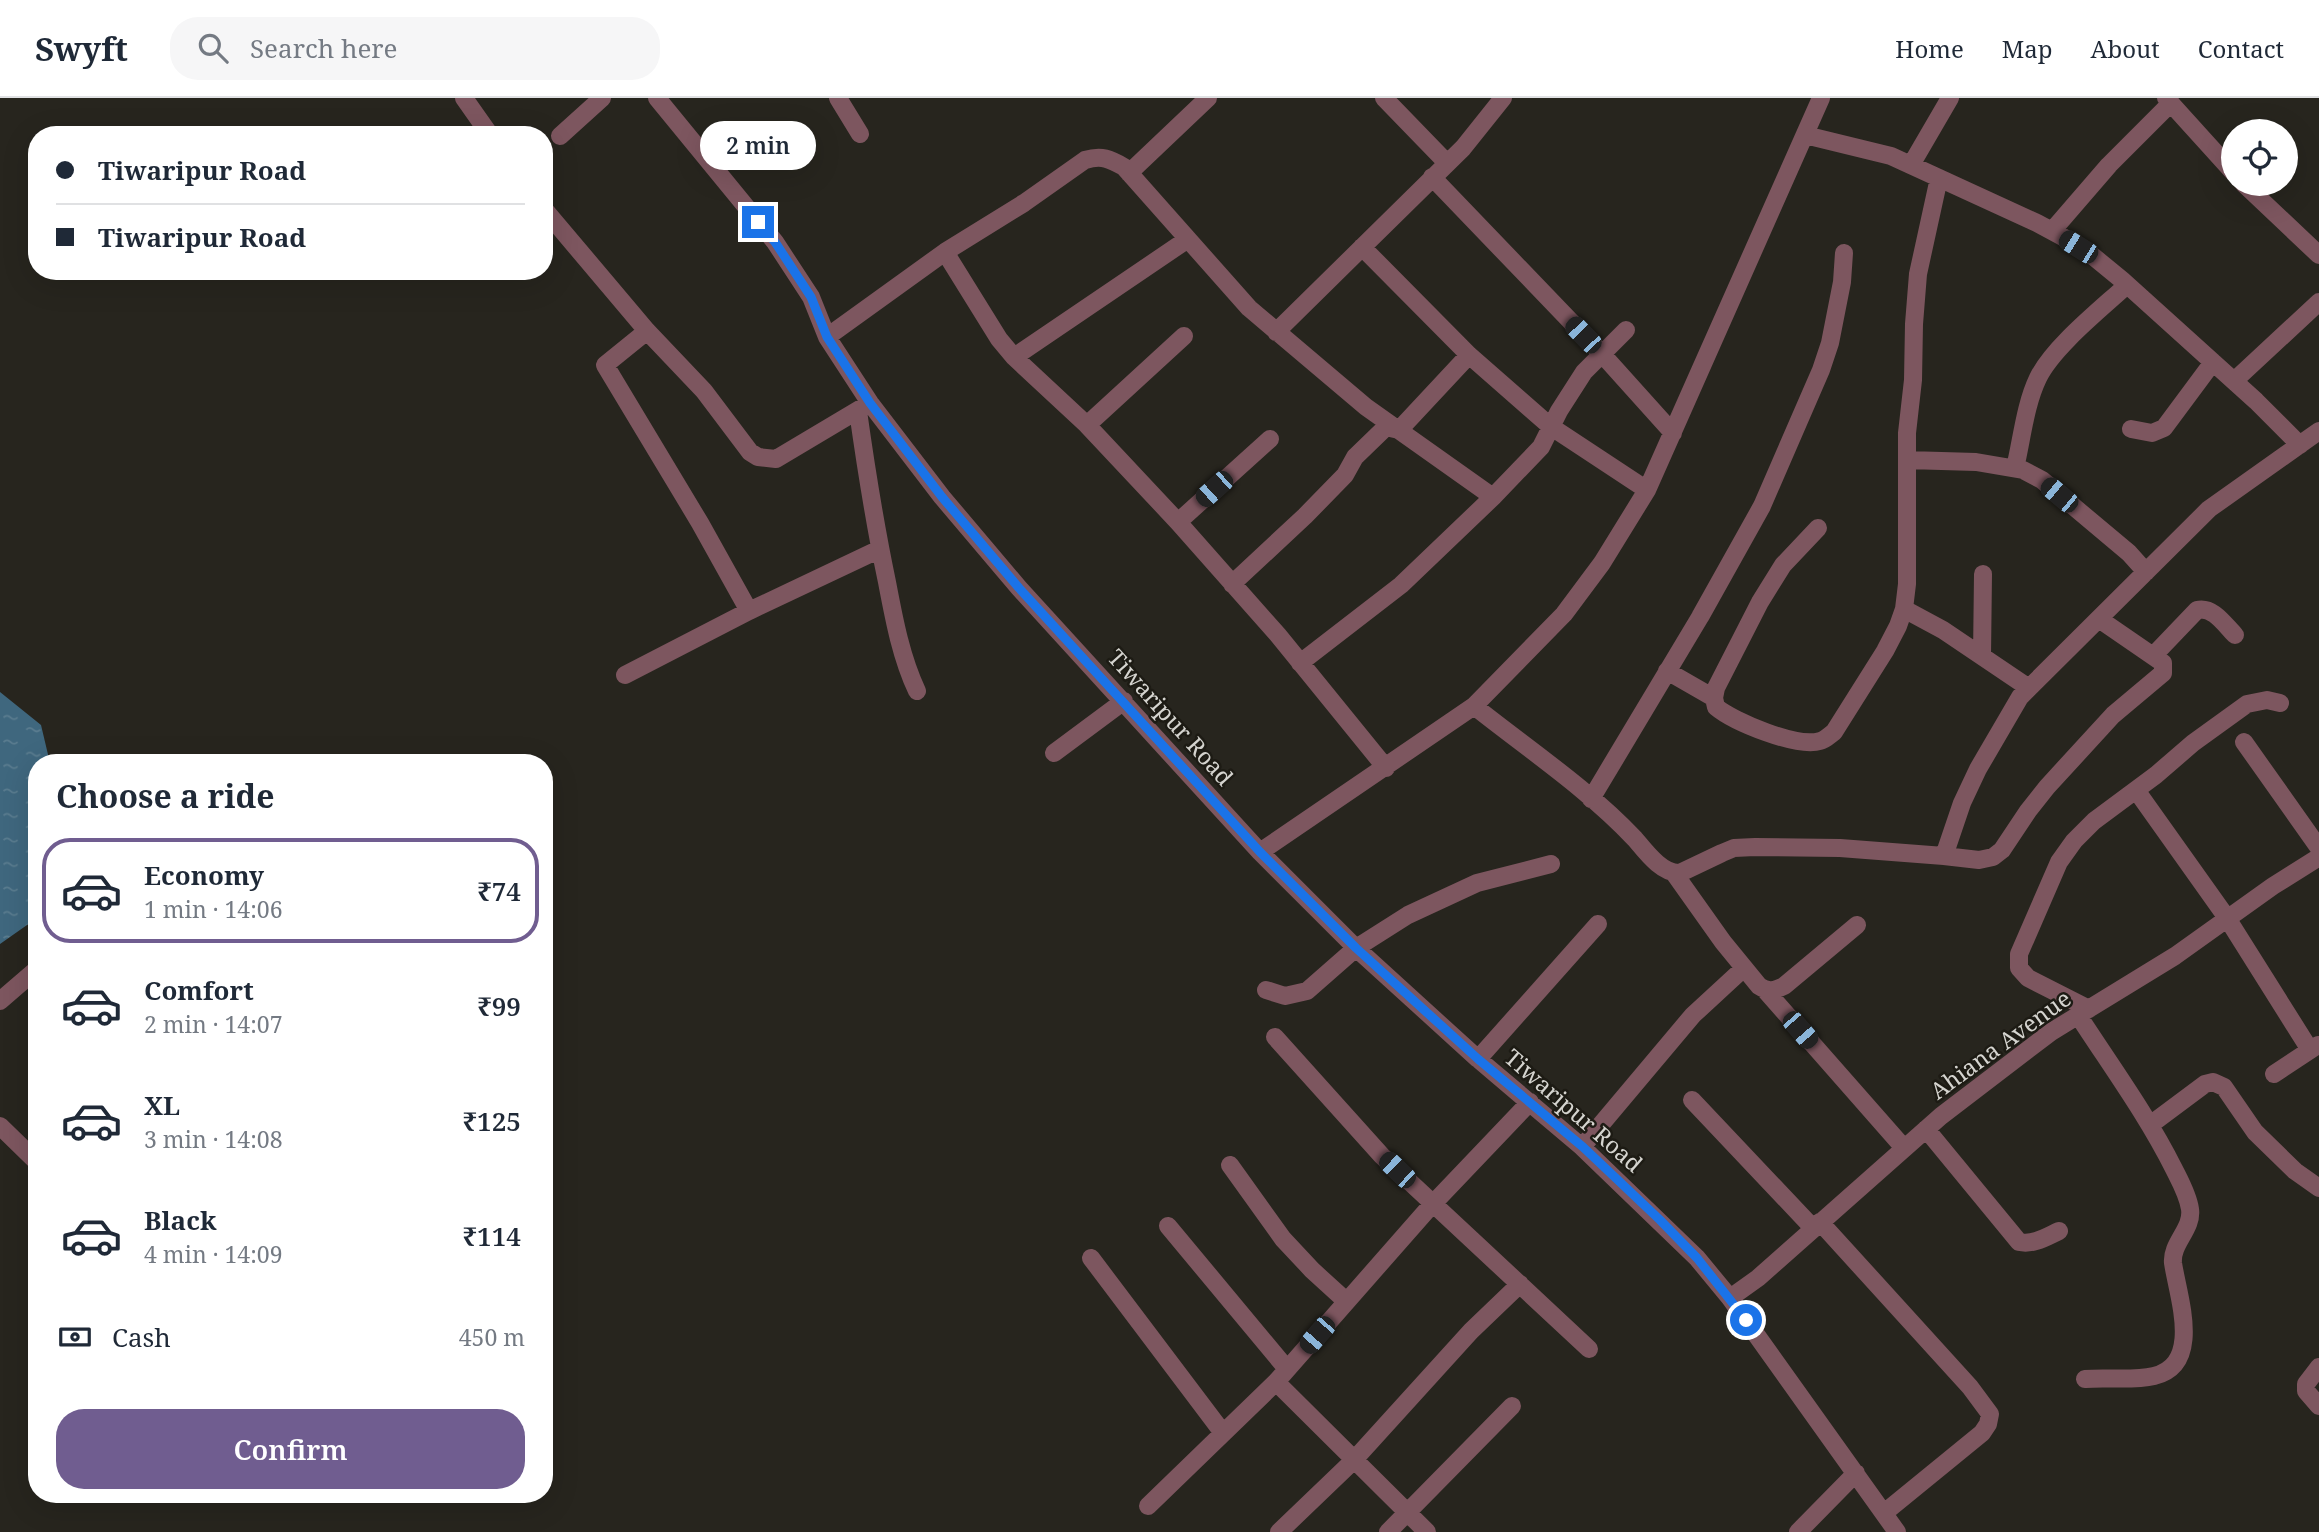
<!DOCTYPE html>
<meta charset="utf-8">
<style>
:root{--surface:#fff;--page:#f6f6f7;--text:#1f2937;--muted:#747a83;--line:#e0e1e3;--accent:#705d90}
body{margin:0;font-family:"Noto Serif",serif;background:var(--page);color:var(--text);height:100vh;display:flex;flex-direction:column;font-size:26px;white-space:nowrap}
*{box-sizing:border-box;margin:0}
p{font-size:23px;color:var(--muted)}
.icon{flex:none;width:38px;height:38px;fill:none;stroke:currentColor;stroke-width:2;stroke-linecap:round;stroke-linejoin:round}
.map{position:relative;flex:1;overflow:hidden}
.drawer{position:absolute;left:28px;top:656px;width:525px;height:749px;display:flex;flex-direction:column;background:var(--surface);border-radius:28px;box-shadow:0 7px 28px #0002}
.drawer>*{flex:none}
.top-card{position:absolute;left:28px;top:28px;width:525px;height:154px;border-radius:28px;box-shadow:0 7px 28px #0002;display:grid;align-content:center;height:154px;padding:0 28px;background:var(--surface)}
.controls{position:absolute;left:2221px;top:21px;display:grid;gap:14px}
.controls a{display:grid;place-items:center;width:77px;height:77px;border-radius:50%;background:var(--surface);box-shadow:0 7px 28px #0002;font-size:35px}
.end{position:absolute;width:32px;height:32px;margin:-16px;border:9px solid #1a73e8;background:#fff;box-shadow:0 0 0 4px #fff}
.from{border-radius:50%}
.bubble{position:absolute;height:49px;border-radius:24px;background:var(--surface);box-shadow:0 7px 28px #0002;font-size:23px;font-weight:600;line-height:49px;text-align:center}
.car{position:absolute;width:21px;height:42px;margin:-21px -10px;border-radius:9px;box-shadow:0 0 5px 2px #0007;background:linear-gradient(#222 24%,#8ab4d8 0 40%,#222 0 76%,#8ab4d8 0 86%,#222 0)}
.top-card b{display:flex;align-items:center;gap:24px;height:66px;font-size:26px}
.top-card b+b{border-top:2px solid var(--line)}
.top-card i{width:18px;height:18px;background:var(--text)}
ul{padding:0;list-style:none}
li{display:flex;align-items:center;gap:21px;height:105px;margin:0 14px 10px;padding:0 14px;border:4px solid transparent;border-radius:28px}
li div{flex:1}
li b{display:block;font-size:26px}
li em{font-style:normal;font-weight:600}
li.current{border-color:var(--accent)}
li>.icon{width:63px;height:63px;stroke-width:1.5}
h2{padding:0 28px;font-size:32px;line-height:84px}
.pay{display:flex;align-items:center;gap:18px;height:77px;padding:0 28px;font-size:26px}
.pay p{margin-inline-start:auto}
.primary-button{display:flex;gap:14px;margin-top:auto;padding:14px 28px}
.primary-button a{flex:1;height:80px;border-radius:28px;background:var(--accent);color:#fff;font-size:28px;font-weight:600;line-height:80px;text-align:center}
header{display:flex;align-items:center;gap:42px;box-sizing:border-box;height:98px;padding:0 35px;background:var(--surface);border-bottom:2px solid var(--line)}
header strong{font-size:33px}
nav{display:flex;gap:38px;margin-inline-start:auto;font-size:24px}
.search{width:490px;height:63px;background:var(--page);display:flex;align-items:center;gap:18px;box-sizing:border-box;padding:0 24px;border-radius:28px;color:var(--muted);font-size:26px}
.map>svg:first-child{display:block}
.water{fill:url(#water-ripples)}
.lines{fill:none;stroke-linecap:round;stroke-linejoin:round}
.minor{stroke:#7d565f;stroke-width:18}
.route{stroke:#1a73e8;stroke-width:9}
.labels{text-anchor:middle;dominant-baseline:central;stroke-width:5;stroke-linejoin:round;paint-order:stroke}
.street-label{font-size:23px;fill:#d5d4cf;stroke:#1d1b14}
</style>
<header>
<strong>Swyft</strong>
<div class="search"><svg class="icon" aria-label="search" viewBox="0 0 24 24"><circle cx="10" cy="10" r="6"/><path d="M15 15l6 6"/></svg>Search here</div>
<nav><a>Home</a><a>Map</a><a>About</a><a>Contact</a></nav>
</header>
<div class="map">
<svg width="2319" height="1434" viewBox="0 0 2319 1434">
<defs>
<pattern id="water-ripples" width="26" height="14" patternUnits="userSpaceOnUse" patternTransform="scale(1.75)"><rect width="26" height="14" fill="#3f677e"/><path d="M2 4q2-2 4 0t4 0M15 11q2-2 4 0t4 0" fill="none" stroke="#5a7c8f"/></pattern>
</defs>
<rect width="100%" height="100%" fill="#27251e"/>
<path class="water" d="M 0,594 L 41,627 L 50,665 L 37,665 L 37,820 L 0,846 Z"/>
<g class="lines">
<path class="minor" d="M 464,0 L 490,37
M 657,0 L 775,144 L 811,199 L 827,239 L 870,305 L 942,399 L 1019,490 L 1260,754 L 1356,850 L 1478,961 L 1582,1049 L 1697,1160 L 1730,1200 L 1897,1434
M 838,0 L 860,36
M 1384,0 L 1447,65
M 2166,0 L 2233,74
M 1805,37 L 1891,58 L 2037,125 L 2063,139 L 2094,159 L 2122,182 L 2256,303 L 2300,347
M 560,38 L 602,0
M 1911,67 L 1950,0
M 1129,75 L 1208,0
M 1432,79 L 1602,256 L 1673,335
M 2244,86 L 2319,157
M 544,111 L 647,233 L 704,293 L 750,354 L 758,359 L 776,361 L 870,305
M 2052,133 L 2109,67 L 2171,5
M 1362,149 L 1469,257 L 1550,328 L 1647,392
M 945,154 L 999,241 L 1014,259 L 1087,327 L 1178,424 L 1278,537 L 1386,670
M 647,233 L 605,267 L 700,425 L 749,513
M 1276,234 L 1463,50 L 1503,0
M 827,239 L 945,154 L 1024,105 L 1085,62 C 1102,57 1110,61 1124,69 L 1249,210 L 1366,309 L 1493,399
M 1014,259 L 1188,141
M 2234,283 L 2319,204
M 858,313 C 866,370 875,427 887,484 C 894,521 901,559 917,593
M 1087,327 L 1184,238
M 2131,331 L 2152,335 L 2164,330 L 2213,264
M 1907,362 L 1976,364 L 2023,372 L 2042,382 L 2129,455 L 2146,474
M 2015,370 C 2022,341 2025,307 2038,280 C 2053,249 2101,211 2127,187
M 1178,424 L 1270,341
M 1818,430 L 1783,467 L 1760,504 L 1716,590 L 1714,600 L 1716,609 C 1734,624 1797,650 1820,643 C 1825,642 1830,637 1834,634 L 1885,553 L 1898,528 L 1904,511 L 1907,486 L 1907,335 L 1913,282 L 1914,226 L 1918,176 L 1939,80
M 1232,486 L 1305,418 L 1345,377 L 1355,359 L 1386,329 L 1399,332 L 1469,257
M 1904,511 L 1943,532 L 2029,590
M 1982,558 L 1983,476
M 2153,558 L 2197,512 C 2213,508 2225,527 2235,537
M 1300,565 L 1401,487 L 1493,399 L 1541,349 L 1559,313 L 1584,274 L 1626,232
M 1667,573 L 1714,600
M 625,577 L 749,513 L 880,451
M 1474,608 L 1564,516 L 1602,465 L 1647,392 L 1821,0
M 2244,644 L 2319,750
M 1054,655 L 1124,603
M 2136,692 L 2227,820 L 2310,952
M 1591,701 L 1700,519 L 1762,408 L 1821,272 L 1830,245 L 1842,184 L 1844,155
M 1260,754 L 1474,608 C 1528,651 1588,691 1635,741 C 1646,754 1662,776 1680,775 L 1722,755 L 1734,750 L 1755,749 L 1840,750 L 1944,758 L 1962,705 L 1978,671 L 2020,599 L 2209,411 L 2319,333
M 1944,758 L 1979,762 L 1993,759 L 2002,752 L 2028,713 L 2047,689 L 2113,617 L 2163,575 L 2163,565 L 2099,521
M 1674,775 L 1723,844 L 1759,888 C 1768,894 1774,893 1784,888 L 1857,827
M 1266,892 L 1285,898 L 1307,893 L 1356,850 L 1408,817 L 1477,785 L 1551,766
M 1766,893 L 1904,1050
M 0,903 L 37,871
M 2089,911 L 2028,880 L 2019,870 L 2019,856 L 2059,764 L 2074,743 L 2094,723 L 2156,677 L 2193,645 L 2247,606 L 2267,602 L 2280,605
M 2078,917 C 2111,968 2147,1017 2174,1071 C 2180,1083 2188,1097 2190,1111 C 2193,1131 2171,1145 2173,1165 C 2178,1199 2203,1266 2154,1278 C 2133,1283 2107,1279 2085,1281
M 1275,939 L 1382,1058 L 1589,1251
M 1478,961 L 1598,826
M 2274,976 L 2318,947
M 1692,1002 L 1813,1130
M 2150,1027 L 2205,986 L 2213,984 L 2224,989 L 2255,1034 L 2295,1073 L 2319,1090
M 0,1028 L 37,1064
M 1926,1031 L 2019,1144 C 2034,1147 2046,1139 2059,1133
M 1582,1049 L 1693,917 L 1744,870
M 1230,1067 L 1283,1141 L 1312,1172 L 1346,1203
M 1820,1124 L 1970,1289 L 1990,1316 L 1988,1326 L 1982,1335 L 1884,1415
M 1168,1128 L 1287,1271
M 1091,1160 L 1223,1335
M 1730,1200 L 1758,1180 L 1941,1018 L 2051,934 L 2175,858 L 2273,788 L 2319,759
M 2319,1269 L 2306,1286 L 2306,1293 L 2319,1308
M 1276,1284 L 1427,1434
M 1148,1408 L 1276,1284 L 1428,1111 L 1530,1004
M 1279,1434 L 1353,1363 L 1471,1233 L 1520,1186
M 1388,1434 L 1512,1308
M 1798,1434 L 1856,1375"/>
</g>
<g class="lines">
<path class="route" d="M 758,124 L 775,144 L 811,199 L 827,239 L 870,305 L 942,399 L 1019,490 L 1260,754 L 1356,850 L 1478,961 L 1583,1049 L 1660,1122 L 1697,1160 L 1746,1222"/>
</g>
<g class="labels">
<g class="street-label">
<text transform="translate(1171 619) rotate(48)">Tiwaripur Road</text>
<text transform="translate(2000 946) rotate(-36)">Ahiana Avenue</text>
<text transform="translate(1574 1012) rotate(41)">Tiwaripur Road</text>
</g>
</g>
</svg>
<div class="controls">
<a><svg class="icon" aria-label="locate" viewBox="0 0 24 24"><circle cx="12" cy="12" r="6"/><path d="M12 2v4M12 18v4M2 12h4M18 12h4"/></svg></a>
</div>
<i class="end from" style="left:1746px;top:1222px"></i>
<i class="end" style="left:758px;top:124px"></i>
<div class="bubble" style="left:700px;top:23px;width:116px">2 min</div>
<i class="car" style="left:2078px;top:149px;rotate:302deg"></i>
<i class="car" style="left:1583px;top:237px;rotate:316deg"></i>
<i class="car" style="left:1214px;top:391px;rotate:228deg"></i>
<i class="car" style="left:2059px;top:397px;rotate:310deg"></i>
<i class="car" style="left:1800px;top:932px;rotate:139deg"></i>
<i class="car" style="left:1397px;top:1072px;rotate:314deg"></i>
<i class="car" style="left:1317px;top:1237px;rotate:221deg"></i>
<div class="top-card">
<b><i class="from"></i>Tiwaripur Road</b>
<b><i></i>Tiwaripur Road</b>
</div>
<section class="drawer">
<h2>Choose a ride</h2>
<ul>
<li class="current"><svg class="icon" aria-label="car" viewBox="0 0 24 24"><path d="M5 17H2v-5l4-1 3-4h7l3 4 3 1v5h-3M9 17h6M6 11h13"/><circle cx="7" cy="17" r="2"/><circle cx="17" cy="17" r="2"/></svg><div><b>Economy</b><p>1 min · 14:06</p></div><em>₹74</em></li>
<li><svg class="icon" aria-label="car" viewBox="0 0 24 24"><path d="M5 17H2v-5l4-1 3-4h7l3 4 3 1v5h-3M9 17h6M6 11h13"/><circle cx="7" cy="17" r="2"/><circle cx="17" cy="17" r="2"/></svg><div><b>Comfort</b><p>2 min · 14:07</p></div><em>₹99</em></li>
<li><svg class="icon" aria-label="car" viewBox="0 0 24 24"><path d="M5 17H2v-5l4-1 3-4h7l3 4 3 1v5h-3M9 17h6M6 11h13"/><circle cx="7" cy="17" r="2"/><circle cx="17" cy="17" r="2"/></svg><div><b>XL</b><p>3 min · 14:08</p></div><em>₹125</em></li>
<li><svg class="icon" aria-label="car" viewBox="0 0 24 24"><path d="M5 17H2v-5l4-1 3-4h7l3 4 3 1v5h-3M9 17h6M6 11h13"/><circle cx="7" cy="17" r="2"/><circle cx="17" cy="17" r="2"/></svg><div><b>Black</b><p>4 min · 14:09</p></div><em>₹114</em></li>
</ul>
<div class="pay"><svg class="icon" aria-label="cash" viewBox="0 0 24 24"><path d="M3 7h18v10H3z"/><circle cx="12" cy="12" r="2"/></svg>Cash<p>450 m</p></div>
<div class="primary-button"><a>Confirm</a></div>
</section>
</div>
